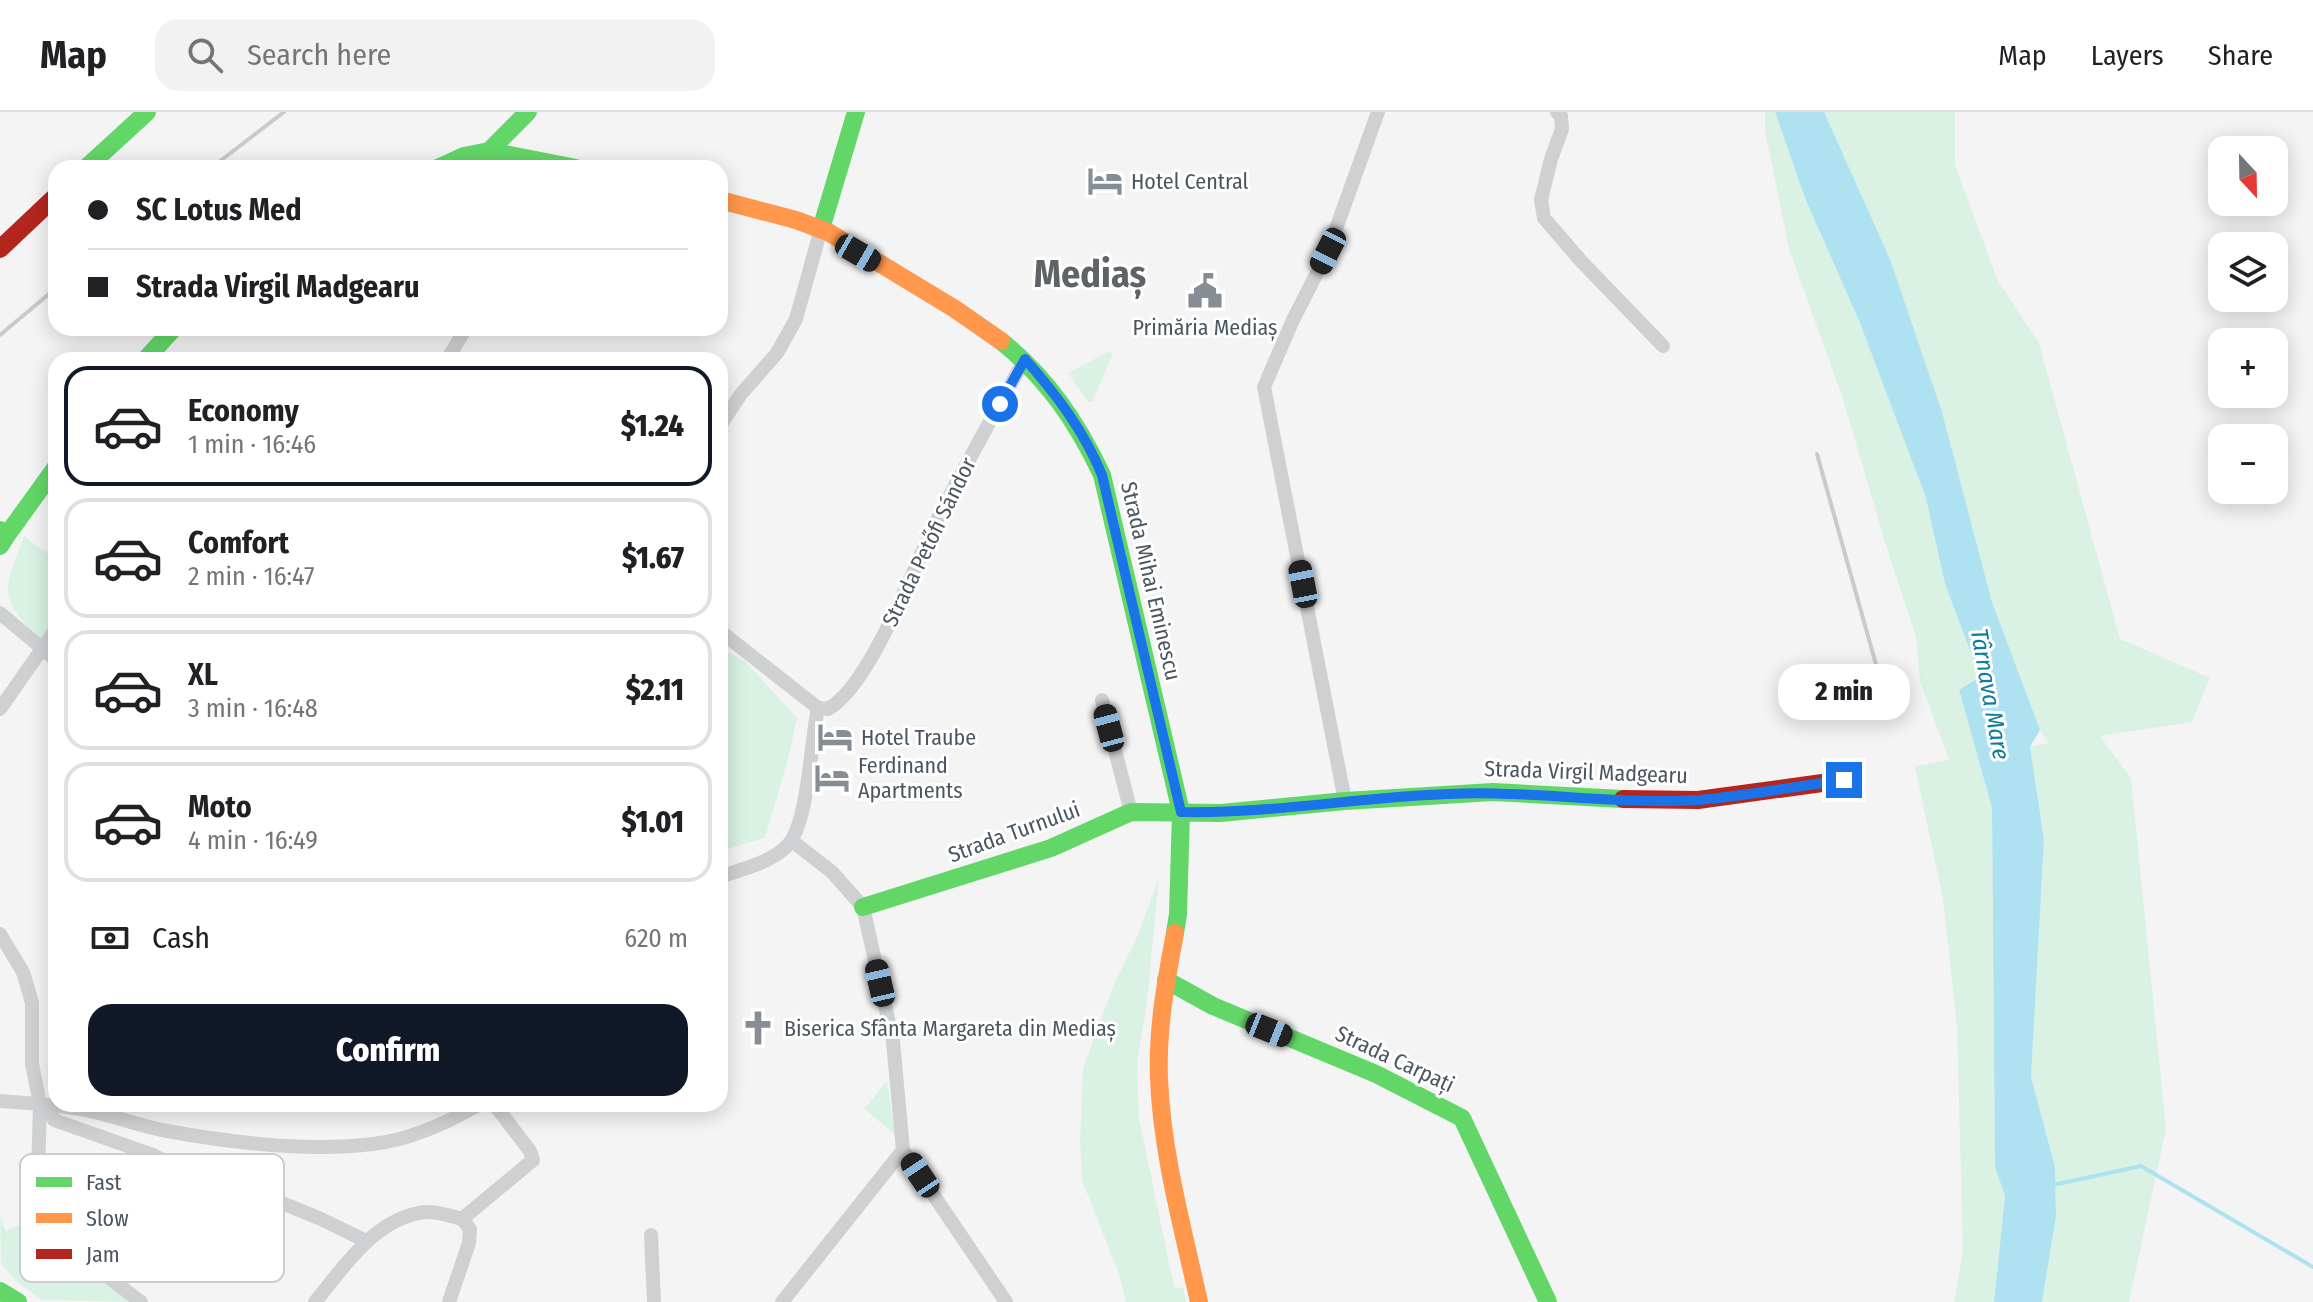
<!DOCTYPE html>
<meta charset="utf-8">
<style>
:root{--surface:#fff;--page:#f2f2f2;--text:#202124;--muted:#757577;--line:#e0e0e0;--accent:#111827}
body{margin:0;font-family:"Fira Sans Condensed",sans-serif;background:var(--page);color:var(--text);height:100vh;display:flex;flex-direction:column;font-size:30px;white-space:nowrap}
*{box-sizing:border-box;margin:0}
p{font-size:26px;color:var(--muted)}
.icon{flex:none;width:44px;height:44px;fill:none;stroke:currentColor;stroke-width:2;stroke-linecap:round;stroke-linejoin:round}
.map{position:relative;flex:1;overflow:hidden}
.details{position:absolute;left:48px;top:240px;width:680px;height:760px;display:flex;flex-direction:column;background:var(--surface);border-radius:24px;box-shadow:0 4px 20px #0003}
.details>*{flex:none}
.hud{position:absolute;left:48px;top:48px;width:680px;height:176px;border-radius:24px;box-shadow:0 4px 20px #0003;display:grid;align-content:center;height:176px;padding:0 40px;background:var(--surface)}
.needle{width:52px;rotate:158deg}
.buttons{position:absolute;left:2208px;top:24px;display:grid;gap:16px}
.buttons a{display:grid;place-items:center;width:80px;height:80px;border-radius:16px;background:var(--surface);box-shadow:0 4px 20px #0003;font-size:40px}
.end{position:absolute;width:36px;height:36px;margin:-18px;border:10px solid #1a73e8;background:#fff;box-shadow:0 0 0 4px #fff}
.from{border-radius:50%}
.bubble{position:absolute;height:56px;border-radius:24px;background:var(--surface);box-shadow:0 4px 20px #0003;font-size:26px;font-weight:800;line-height:56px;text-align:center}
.car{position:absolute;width:24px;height:48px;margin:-24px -12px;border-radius:10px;box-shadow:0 0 6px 2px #0007;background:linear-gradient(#222 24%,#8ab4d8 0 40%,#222 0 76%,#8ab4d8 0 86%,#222 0)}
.hud b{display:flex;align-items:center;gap:28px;height:76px;font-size:30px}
.hud b+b{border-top:2px solid var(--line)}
.hud i{width:20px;height:20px;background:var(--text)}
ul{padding:14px 0 0;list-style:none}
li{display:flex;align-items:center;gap:24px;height:120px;margin:0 16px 12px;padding:0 24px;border:4px solid var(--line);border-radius:24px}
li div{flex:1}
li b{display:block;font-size:30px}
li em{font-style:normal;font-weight:800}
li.on{border-color:var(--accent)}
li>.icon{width:72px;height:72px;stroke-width:1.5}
.pay{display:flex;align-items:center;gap:20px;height:88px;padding:0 40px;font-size:30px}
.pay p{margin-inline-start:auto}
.action{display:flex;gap:16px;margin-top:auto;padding:16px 40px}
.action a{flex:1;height:92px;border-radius:24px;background:var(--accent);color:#fff;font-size:32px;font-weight:800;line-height:92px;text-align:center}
header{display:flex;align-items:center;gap:48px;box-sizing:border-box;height:112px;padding:0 40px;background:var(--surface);border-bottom:2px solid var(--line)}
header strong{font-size:38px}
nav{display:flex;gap:44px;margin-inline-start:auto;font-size:28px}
.search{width:560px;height:72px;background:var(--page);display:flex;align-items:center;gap:20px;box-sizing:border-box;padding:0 28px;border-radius:24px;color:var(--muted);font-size:30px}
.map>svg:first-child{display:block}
.green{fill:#d9f2e3}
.water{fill:#aee2f0}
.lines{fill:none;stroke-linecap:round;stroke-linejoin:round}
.stream{stroke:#aee2f0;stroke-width:4}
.street{stroke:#ced0d2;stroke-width:14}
.fast{stroke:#63d668;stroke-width:18}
.slow{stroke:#ff974d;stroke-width:18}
.jam{stroke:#b3261e;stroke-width:18}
.rail{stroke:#c9cacc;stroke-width:4}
.route{stroke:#1a73e8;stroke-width:10}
.labels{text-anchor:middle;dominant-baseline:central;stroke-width:6;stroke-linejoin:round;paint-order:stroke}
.poi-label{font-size:22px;fill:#4a5661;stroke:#fff;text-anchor:start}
.street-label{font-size:22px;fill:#4a5661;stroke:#fff}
.water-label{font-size:24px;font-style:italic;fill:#0c7c9b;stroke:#fff}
.town-label{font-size:38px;font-weight:bold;fill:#5f6368;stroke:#fff}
.key{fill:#fff;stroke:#c9ccd0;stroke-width:2}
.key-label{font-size:22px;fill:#4a5661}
</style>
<header>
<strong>Map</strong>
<div class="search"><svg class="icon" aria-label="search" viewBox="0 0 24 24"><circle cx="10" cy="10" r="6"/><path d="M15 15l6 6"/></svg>Search here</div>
<nav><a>Map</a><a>Layers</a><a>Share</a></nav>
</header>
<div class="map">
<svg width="2313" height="1190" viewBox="0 0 2313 1190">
<rect width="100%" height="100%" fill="#f4f4f4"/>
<path class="green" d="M 1765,0 L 1775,0 L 1805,86 L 1860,211 L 1926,386 L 1945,472 L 1980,566 L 1959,579 L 1992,696 L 1995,1055 L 2005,1084 L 1994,1190 L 1954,1190 L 1963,1139 L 1957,914 L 1943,787 L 1915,654 L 1949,648 L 1920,569 L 1916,525 L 1884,427 L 1842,284 L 1789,137 L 1765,19 Z
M 1824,0 L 1955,0 L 1955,53 L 1998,169 L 2039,231 L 2120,527 L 2210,566 L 2192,610 L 2100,624 L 2131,666 L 2166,1017 L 2129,1190 L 2042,1190 L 2056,1105 L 2055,1055 L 2031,965 L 2044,727 L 2030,635 L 2049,631 L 2040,618 L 1992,490 L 1942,300 L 1890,147 Z
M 1110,239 L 1113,242 L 1092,290 L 1088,290 L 1068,261 Z
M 24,424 L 56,448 L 56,512 L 43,532 C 0,483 0,487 24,424 Z
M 720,537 L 745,549 L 797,606 L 788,647 L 765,726 L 720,739 Z
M 1159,765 L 1147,890 L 1137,951 L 1139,1006 L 1174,1175 L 1183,1176 L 1186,1190 L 1126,1190 L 1120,1165 L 1082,1068 L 1080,1028 L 1083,957 L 1114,872 L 1138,823 Z
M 887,969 L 895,1022 L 864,997 Z
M 37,1099 L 45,1117 L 141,1190 L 42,1188 L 16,1169 L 1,1152 L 0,1105 L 6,1119 L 17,1114 L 29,1113 Z"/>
<path class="water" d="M 1775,0 L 1824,0 L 1890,147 L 1942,300 L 1992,490 L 2040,618 L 2030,635 L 2044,727 L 2031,965 L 2055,1055 L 2056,1105 L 2042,1190 L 1994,1190 L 2005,1084 L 1995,1055 L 1992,696 L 1959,578 L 1980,565 L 1945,472 L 1926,386 L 1860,211 L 1805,86 Z"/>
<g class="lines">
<path class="stream" d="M 2053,1073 L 2141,1054 L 2313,1155"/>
<path class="street" d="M 1557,0 L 1561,4 L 1562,17 L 1551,47 L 1541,88 L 1544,106 L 1581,149 L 1663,234
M 447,248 L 466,216
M 720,314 L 741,282 L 777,241 L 796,207 L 821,117
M 0,501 L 56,548
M 720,519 L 818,596
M 1102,588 L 1131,700
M 818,596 L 828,597 C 870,574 914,454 937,408 C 965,354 995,300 1025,247
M 0,597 L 56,517
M 1345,689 L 1264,275 L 1292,210 L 1328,139 L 1378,0
M 792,729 L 832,760 L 863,795 L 893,929 L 903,1038 L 1006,1190
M 720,765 C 742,757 770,751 787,734 C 808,714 811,628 818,596
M 0,822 L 23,860 L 32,891 L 32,952 L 40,992 L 37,1099 L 45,1117 L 141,1190
M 0,989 C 28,991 57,993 85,998 C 113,1003 139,1014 167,1019 C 233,1031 306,1040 373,1032 C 411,1028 447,1011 480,992
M 48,993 L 54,1008 L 153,1043 L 185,1060 L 260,1082 L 321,1107 L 366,1129
M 462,1107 L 533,1048 L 530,1039 L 494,992
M 651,1123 L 654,1190
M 315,1190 C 344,1155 375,1106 425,1100 C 438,1099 450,1104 462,1107
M 449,1190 L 469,1131 L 470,1117 L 462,1107
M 782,1190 L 903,1038"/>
<path class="fast" d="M 489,39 L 576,56
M 86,56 L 147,0
M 438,56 L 464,44 L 489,39 L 528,0
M 821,117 L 856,0
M 1001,229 C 1047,266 1077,310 1102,363 L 1181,700 L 1178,802 L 1175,821
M 145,248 L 174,216
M 0,418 L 7,423 L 0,434
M 7,423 L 56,355
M 863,795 L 1051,736 L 1131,700 L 1221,701 L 1345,689 L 1493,680 L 1623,687
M 1166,868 L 1213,894 L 1376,962 L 1462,1006 L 1548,1190
M 0,1179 L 18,1190"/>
<path class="slow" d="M 720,88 L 796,108 L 828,120 L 955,197 L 1001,229
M 1175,821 C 1166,869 1157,917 1159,967 C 1162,1042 1183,1117 1199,1190"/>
<path class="jam" d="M 0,137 L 56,84
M 1623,687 L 1698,688 L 1844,668"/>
<path class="rail" d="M 211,56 L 284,0
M 0,223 L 56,176
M 1817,342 L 1882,574"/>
</g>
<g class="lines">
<path class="route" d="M 1000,292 L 1025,247 C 1056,282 1084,319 1102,363 L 1181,700 C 1271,702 1359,685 1449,682 C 1532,678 1616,693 1699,688 C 1747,684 1796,674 1844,668"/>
</g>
<defs>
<g id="hotel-bare" transform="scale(2.76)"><path d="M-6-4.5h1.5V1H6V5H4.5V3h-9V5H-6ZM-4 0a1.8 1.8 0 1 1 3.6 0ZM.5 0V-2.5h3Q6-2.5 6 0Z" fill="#868d94" stroke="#fff" stroke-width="2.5" paint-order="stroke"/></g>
<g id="civic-bare" transform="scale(2.76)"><path d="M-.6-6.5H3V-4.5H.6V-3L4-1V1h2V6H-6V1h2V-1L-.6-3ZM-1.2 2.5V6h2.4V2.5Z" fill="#868d94" stroke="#fff" stroke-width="2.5" paint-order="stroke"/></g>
<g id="church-bare" transform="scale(2.76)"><path d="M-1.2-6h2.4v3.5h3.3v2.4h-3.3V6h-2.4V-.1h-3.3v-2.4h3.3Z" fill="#868d94" stroke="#fff" stroke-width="2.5" paint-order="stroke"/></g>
</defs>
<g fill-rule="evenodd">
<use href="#hotel-bare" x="1105" y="69"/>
<use href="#civic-bare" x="1205" y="179"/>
<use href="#hotel-bare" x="835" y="625"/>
<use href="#hotel-bare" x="832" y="666"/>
<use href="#church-bare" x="758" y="916"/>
</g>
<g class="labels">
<g class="poi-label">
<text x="1131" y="69">Hotel Central</text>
<text x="1205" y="215" text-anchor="middle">Primăria Mediaș</text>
<text x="861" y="625">Hotel Traube</text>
<text x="858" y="653">Ferdinand<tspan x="858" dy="25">Apartments</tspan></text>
<text x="784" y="916">Biserica Sfânta Margareta din Mediaș</text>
</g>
<g class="street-label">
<text transform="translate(929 430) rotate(-64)">Strada Petőfi Sándor</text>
<text transform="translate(1151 469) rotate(77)">Strada Mihai Eminescu</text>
<text transform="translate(1586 660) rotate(2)">Strada Virgil Madgearu</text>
<text transform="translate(1014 720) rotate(-20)">Strada Turnului</text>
<text transform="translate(1395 947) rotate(25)">Strada Carpați</text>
</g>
<g class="water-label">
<text transform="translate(1990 582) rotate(80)">Târnava Mare</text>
</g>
<g class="town-label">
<text x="1090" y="162">Mediaș</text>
</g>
</g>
<rect x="20" y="1042" width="264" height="128" rx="12" class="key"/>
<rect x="36" y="1065" width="36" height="10" fill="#63d668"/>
<rect x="36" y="1101" width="36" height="10" fill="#ff974d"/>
<rect x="36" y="1137" width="36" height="10" fill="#b3261e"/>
<g class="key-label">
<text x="86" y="1078">Fast</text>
<text x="86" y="1114">Slow</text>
<text x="86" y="1150">Jam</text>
</g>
</svg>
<div class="buttons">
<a><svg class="needle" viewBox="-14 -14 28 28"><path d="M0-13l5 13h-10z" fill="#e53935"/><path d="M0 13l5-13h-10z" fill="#757577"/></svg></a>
<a><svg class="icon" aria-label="layers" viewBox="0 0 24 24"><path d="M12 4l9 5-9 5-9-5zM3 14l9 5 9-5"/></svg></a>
<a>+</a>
<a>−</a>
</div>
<i class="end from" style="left:1000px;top:292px"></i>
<i class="end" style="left:1844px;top:668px"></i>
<div class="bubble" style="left:1778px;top:552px;width:132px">2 min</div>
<i class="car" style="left:1328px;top:139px;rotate:207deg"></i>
<i class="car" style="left:858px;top:141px;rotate:120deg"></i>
<i class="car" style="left:1303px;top:472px;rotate:349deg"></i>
<i class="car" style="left:1109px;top:616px;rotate:345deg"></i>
<i class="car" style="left:880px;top:871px;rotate:347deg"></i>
<i class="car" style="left:1269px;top:918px;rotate:112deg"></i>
<i class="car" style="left:920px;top:1063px;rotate:326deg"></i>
<div class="hud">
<b><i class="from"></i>SC Lotus Med</b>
<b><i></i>Strada Virgil Madgearu</b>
</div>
<section class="details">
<ul>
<li class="on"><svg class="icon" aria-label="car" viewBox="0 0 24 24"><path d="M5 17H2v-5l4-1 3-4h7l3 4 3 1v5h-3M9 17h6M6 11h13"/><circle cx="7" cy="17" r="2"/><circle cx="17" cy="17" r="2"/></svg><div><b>Economy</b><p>1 min · 16:46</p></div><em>$1.24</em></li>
<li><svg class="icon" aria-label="car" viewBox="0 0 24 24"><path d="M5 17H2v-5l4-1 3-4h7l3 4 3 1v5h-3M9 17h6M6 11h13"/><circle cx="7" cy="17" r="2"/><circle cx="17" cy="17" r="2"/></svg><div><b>Comfort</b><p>2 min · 16:47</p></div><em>$1.67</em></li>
<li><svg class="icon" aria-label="car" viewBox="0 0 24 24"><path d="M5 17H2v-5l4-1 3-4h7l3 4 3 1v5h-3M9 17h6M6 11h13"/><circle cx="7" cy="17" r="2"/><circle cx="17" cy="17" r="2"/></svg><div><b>XL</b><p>3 min · 16:48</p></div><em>$2.11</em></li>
<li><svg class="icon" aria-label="car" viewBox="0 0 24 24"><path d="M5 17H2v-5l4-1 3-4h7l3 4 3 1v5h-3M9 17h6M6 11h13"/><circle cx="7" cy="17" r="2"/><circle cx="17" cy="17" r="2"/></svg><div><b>Moto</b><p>4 min · 16:49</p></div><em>$1.01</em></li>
</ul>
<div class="pay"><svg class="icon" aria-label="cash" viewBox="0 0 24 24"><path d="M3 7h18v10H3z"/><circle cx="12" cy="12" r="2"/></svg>Cash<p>620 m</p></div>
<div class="action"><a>Confirm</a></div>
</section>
</div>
